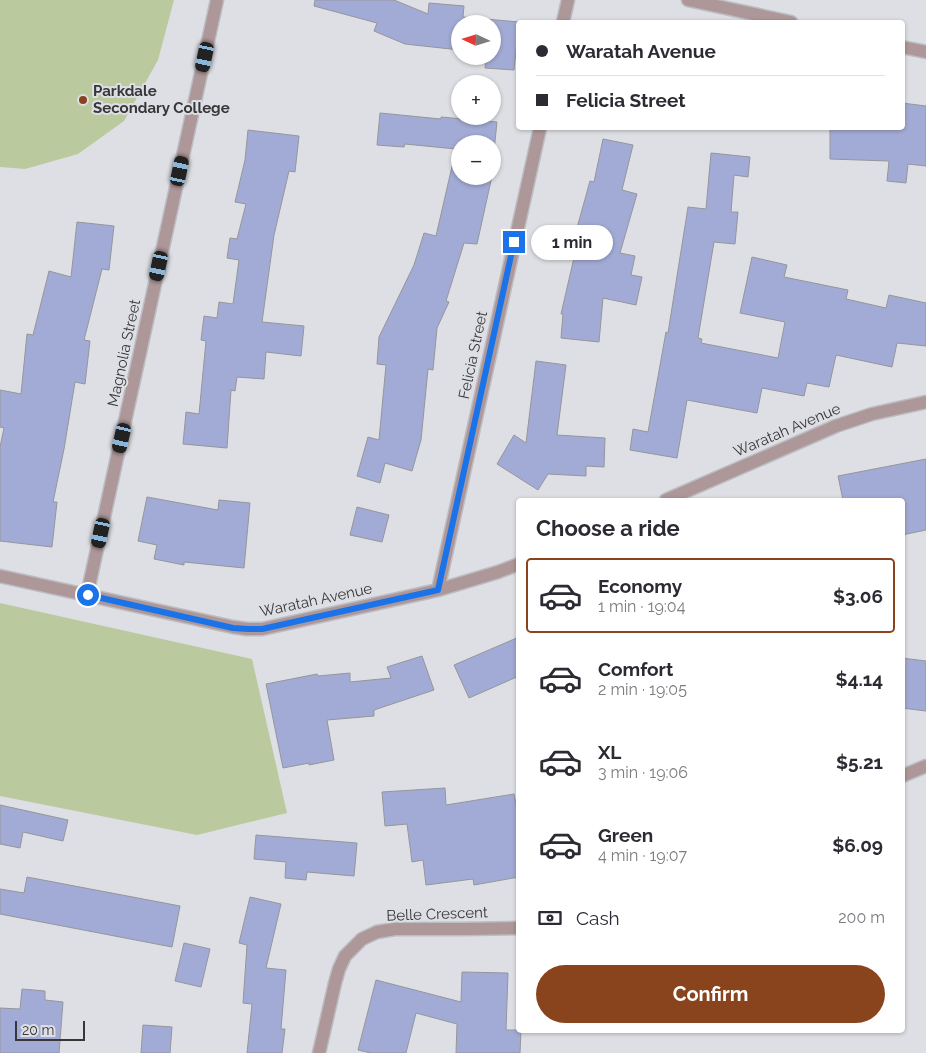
<!DOCTYPE html>
<meta charset="utf-8">
<style>
:root{--surface:#fff;--page:#f7f7f7;--text:#2b2b33;--muted:#7c7c81;--line:#e1e1e2;--accent:#89431d}
body{margin:0;font-family:Raleway,sans-serif;background:var(--page);color:var(--text);height:100vh;display:flex;flex-direction:column;font-size:19px;white-space:nowrap}
*{box-sizing:border-box;margin:0}
p{font-size:16px;color:var(--muted)}
.icon{flex:none;width:28px;height:28px;fill:none;stroke:currentColor;stroke-width:2;stroke-linecap:round;stroke-linejoin:round}
.map{position:relative;flex:1;overflow:hidden}
.sheet{position:absolute;left:516px;top:498px;width:389px;height:535px;display:flex;flex-direction:column;background:var(--surface);border-radius:5px;box-shadow:0 1px 4px #0004}
.sheet>*{flex:none}
.top-card{position:absolute;left:516px;top:20px;width:389px;height:110px;border-radius:5px;box-shadow:0 1px 4px #0004;display:grid;align-content:center;height:110px;padding:0 20px;background:var(--surface)}
.needle{width:32px;rotate:274deg}
.tools{position:absolute;left:451px;top:15px;display:grid;gap:10px}
.tools a{display:grid;place-items:center;width:50px;height:50px;border-radius:50%;background:var(--surface);box-shadow:0 1px 4px #0004;font-size:25px}
.scale{position:absolute;left:15px;bottom:12px;width:70px;box-sizing:border-box;padding-left:5px;border:2px solid #373739;border-top:0;font-size:14px;line-height:18px;white-space:nowrap;color:#373739;-webkit-text-stroke:4px #dddfe4;paint-order:stroke}
.end{position:absolute;width:22px;height:22px;margin:-11px;border:6px solid #1a73e8;background:#fff;box-shadow:0 0 0 2px #fff}
.from{border-radius:50%}
.bubble{position:absolute;height:35px;border-radius:18px;background:var(--surface);box-shadow:0 1px 4px #0004;font-size:16px;font-weight:700;line-height:35px;text-align:center}
.car{position:absolute;width:15px;height:30px;margin:-15px -8px;border-radius:6px;box-shadow:0 0 4px 1px #0007;background:linear-gradient(#222 24%,#8ab4d8 0 40%,#222 0 76%,#8ab4d8 0 86%,#222 0)}
.top-card b{display:flex;align-items:center;gap:18px;height:48px;font-size:19px}
.top-card b+b{border-top:1px solid var(--line)}
.top-card i{width:12px;height:12px;background:var(--text)}
ul{padding:0;list-style:none}
li{display:flex;align-items:center;gap:15px;height:75px;margin:0 10px 8px;padding:0 10px;border:2px solid transparent;border-radius:5px}
li div{flex:1}
li b{display:block;font-size:19px}
li em{font-style:normal;font-weight:700}
li.active{border-color:var(--accent)}
li>.icon{width:45px;height:45px;stroke-width:1.5}
h2{padding:0 20px;font-size:22px;line-height:60px}
.pay{display:flex;align-items:center;gap:12px;height:55px;padding:0 20px;font-size:19px}
.pay p{margin-inline-start:auto}
.button{display:flex;gap:10px;margin-top:auto;padding:10px 20px}
.button a{flex:1;height:58px;border-radius:30px;background:var(--accent);color:#fff;font-size:20px;font-weight:700;line-height:58px;text-align:center}
.map>svg:first-child{display:block}
.green{fill:#bbc99f}
.building{fill:#a2abd5;stroke:#95969b}
.lines{fill:none;stroke-linecap:round;stroke-linejoin:round}
.minor-casing{stroke:#bcbdc2;stroke-width:15}
.minor{stroke:#ae9798;stroke-width:12}
.route{stroke:#1a73e8;stroke-width:6}
.poi-dot{fill:#89431d;stroke:#dddfe4;stroke-width:2}
.labels{text-anchor:middle;dominant-baseline:central;stroke-width:4;stroke-linejoin:round;paint-order:stroke}
.poi-label{font-size:15px;font-weight:bold;fill:#373739;stroke:#dddfe4;text-anchor:start}
.street-label{font-size:15px;fill:#373739;stroke:#dddfe4}
</style>
<div class="map">
<svg width="926" height="1053" viewBox="0 0 926 1053">
<rect width="100%" height="100%" fill="#dddfe4"/>
<path class="green" d="M 0,0 L 174,0 L 158,60 L 124,121 L 78,154 L 25,169 L 0,167 Z
M 0,603 L 252,659 L 287,813 L 197,835 L 0,796 Z"/>
<path class="building" d="M 315,0 L 394,0 L 428,14 L 429,3 L 464,6 L 463,17 L 519,22 L 514,70 L 485,68 L 486,56 L 492,56 L 492,24 L 460,24 L 460,50 L 405,44 L 374,31 L 377,23 L 314,6 Z
M 902,103 L 926,106 L 926,166 L 908,164 L 906,183 L 887,181 L 889,161 L 830,159 L 830,128 L 902,128 Z
M 380,113 L 441,119 L 441,117 L 497,122 L 492,170 L 492,144 L 460,144 L 460,176 L 492,176 L 477,244 L 464,243 L 446,301 L 449,302 L 437,328 L 433,370 L 428,369 L 421,440 L 412,471 L 385,463 L 380,483 L 357,476 L 368,437 L 379,440 L 386,365 L 377,364 L 379,337 L 414,265 L 424,233 L 436,236 L 456,149 L 405,144 L 404,147 L 377,145 Z
M 248,130 L 299,136 L 295,172 L 289,171 L 274,235 L 262,322 L 304,326 L 301,356 L 266,352 L 264,379 L 237,377 L 235,391 L 231,390 L 227,448 L 183,444 L 186,412 L 199,414 L 206,341 L 201,340 L 204,316 L 217,318 L 219,302 L 233,304 L 239,260 L 227,258 L 230,238 L 237,239 L 246,204 L 235,202 L 245,160 Z
M 603,139 L 633,145 L 622,190 L 637,194 L 620,253 L 635,256 L 631,275 L 642,277 L 636,305 L 603,298 L 599,342 L 561,338 L 563,314 L 561,314 L 579,236 L 575,235 L 590,181 L 594,182 Z
M 711,153 L 750,157 L 748,177 L 734,175 L 731,212 L 738,212 L 735,244 L 714,242 L 698,338 L 702,339 L 701,343 L 778,358 L 785,322 L 740,313 L 752,257 L 787,265 L 784,277 L 848,290 L 846,299 L 886,308 L 889,295 L 926,303 L 926,346 L 897,343 L 892,367 L 836,355 L 829,387 L 807,383 L 804,396 L 762,388 L 757,413 L 687,400 L 677,458 L 630,450 L 633,429 L 648,432 L 666,332 L 668,333 L 688,207 L 706,209 Z
M 77,222 L 114,226 L 109,270 L 102,269 L 84,340 L 90,341 L 85,384 L 75,382 L 64,449 L 53,502 L 57,502 L 52,547 L 0,541 L 0,447 L 4,428 L 0,427 L 0,390 L 21,394 L 27,334 L 33,335 L 49,271 L 71,277 Z
M 536,361 L 566,365 L 557,435 L 605,438 L 604,467 L 586,466 L 586,476 L 548,474 L 538,490 L 497,464 L 514,435 L 526,443 Z
M 926,459 L 926,530 L 902,535 L 902,500 L 843,500 L 838,476 Z
M 147,497 L 218,510 L 219,500 L 250,503 L 244,568 L 184,562 L 184,565 L 154,559 L 157,545 L 138,541 Z
M 357,507 L 389,515 L 382,542 L 350,535 Z
M 519,637 L 519,676 L 469,698 L 454,665 Z
M 422,656 L 434,690 L 374,710 L 374,716 L 327,720 L 334,760 L 309,765 L 309,763 L 283,768 L 266,684 L 317,674 L 318,676 L 350,673 L 350,682 L 391,678 L 387,667 Z
M 902,658 L 926,661 L 926,711 L 902,708 Z
M 445,788 L 446,805 L 514,794 L 519,820 L 519,877 L 474,885 L 473,879 L 426,885 L 423,860 L 412,862 L 407,824 L 385,826 L 382,792 Z
M 0,805 L 68,820 L 63,841 L 23,832 L 20,848 L 0,844 Z
M 256,835 L 357,843 L 354,876 L 307,872 L 306,880 L 285,878 L 286,862 L 254,859 Z
M 27,877 L 180,906 L 172,947 L 0,914 L 0,889 L 24,893 Z
M 250,897 L 281,904 L 266,968 L 286,970 L 281,1029 L 285,1029 L 282,1053 L 247,1053 L 252,1004 L 243,1003 L 247,945 L 239,943 Z
M 184,943 L 210,949 L 201,987 L 175,981 Z
M 462,972 L 508,973 L 506,1030 L 521,1030 L 520,1053 L 456,1053 L 457,1024 L 416,1013 L 406,1053 L 371,1053 L 358,1050 L 376,980 L 461,1002 Z
M 22,989 L 45,991 L 45,1000 L 63,1002 L 59,1053 L 0,1053 L 0,1008 L 20,1009 Z
M 143,1025 L 172,1027 L 170,1053 L 141,1053 Z"/>
<g class="lines">
<g class="minor-casing">
<path id="minor" d="M 688,0 L 791,22
M 563,22 L 568,0
M 902,47 L 926,52
M 666,500 L 836,426 L 872,414 L 926,402
M 0,576 L 233,627 L 247,629 L 262,629 L 438,590 L 498,572 L 519,564
M 438,590 L 540,128
M 87,595 L 217,0
M 902,776 L 926,766
M 319,1053 L 335,983 L 339,969 L 345,956 L 362,939 L 377,932 L 395,929 L 464,929 L 519,928"/>
</g>
<use href="#minor" class="minor"/>
</g>
<g class="lines">
<path class="route" d="M 88,595 L 233,628 L 248,629 L 262,629 L 438,590 L 514,242"/>
</g>
<circle class="poi-dot" cx="83" cy="100" r="5"/>
<g class="labels">
<g class="poi-label">
<text x="93" y="91">Parkdale<tspan x="93" dy="17">Secondary College</tspan></text>
</g>
<g class="street-label">
<text transform="translate(124 353) rotate(-78)">Magnolia Street</text>
<text transform="translate(473 355) rotate(-78)">Felicia Street</text>
<text transform="translate(787 430) rotate(-23)">Waratah Avenue</text>
<text transform="translate(316 600) rotate(-12)">Waratah Avenue</text>
<text transform="translate(437 914) rotate(-2)">Belle Crescent</text>
</g>
</g>
</svg>
<div class="tools">
<a><svg class="needle" viewBox="-14 -14 28 28"><path d="M0-13l5 13h-10z" fill="#e53935"/><path d="M0 13l5-13h-10z" fill="#7c7c81"/></svg></a>
<a>+</a>
<a>−</a>
</div>
<div class="scale">20 m</div>
<i class="end from" style="left:88px;top:595px"></i>
<i class="end" style="left:514px;top:242px"></i>
<div class="bubble" style="left:531px;top:225px;width:82px">1 min</div>
<i class="car" style="left:205px;top:57px;rotate:192deg"></i>
<i class="car" style="left:180px;top:171px;rotate:12deg"></i>
<i class="car" style="left:159px;top:266px;rotate:192deg"></i>
<i class="car" style="left:122px;top:438px;rotate:193deg"></i>
<i class="car" style="left:101px;top:533px;rotate:192deg"></i>
<div class="top-card">
<b><i class="from"></i>Waratah Avenue</b>
<b><i></i>Felicia Street</b>
</div>
<section class="sheet">
<h2>Choose a ride</h2>
<ul>
<li class="active"><svg class="icon" aria-label="car" viewBox="0 0 24 24"><path d="M5 17H2v-5l4-1 3-4h7l3 4 3 1v5h-3M9 17h6M6 11h13"/><circle cx="7" cy="17" r="2"/><circle cx="17" cy="17" r="2"/></svg><div><b>Economy</b><p>1 min · 19:04</p></div><em>$3.06</em></li>
<li><svg class="icon" aria-label="car" viewBox="0 0 24 24"><path d="M5 17H2v-5l4-1 3-4h7l3 4 3 1v5h-3M9 17h6M6 11h13"/><circle cx="7" cy="17" r="2"/><circle cx="17" cy="17" r="2"/></svg><div><b>Comfort</b><p>2 min · 19:05</p></div><em>$4.14</em></li>
<li><svg class="icon" aria-label="car" viewBox="0 0 24 24"><path d="M5 17H2v-5l4-1 3-4h7l3 4 3 1v5h-3M9 17h6M6 11h13"/><circle cx="7" cy="17" r="2"/><circle cx="17" cy="17" r="2"/></svg><div><b>XL</b><p>3 min · 19:06</p></div><em>$5.21</em></li>
<li><svg class="icon" aria-label="car" viewBox="0 0 24 24"><path d="M5 17H2v-5l4-1 3-4h7l3 4 3 1v5h-3M9 17h6M6 11h13"/><circle cx="7" cy="17" r="2"/><circle cx="17" cy="17" r="2"/></svg><div><b>Green</b><p>4 min · 19:07</p></div><em>$6.09</em></li>
</ul>
<div class="pay"><svg class="icon" aria-label="cash" viewBox="0 0 24 24"><path d="M3 7h18v10H3z"/><circle cx="12" cy="12" r="2"/></svg>Cash<p>200 m</p></div>
<div class="button"><a>Confirm</a></div>
</section>
</div>
